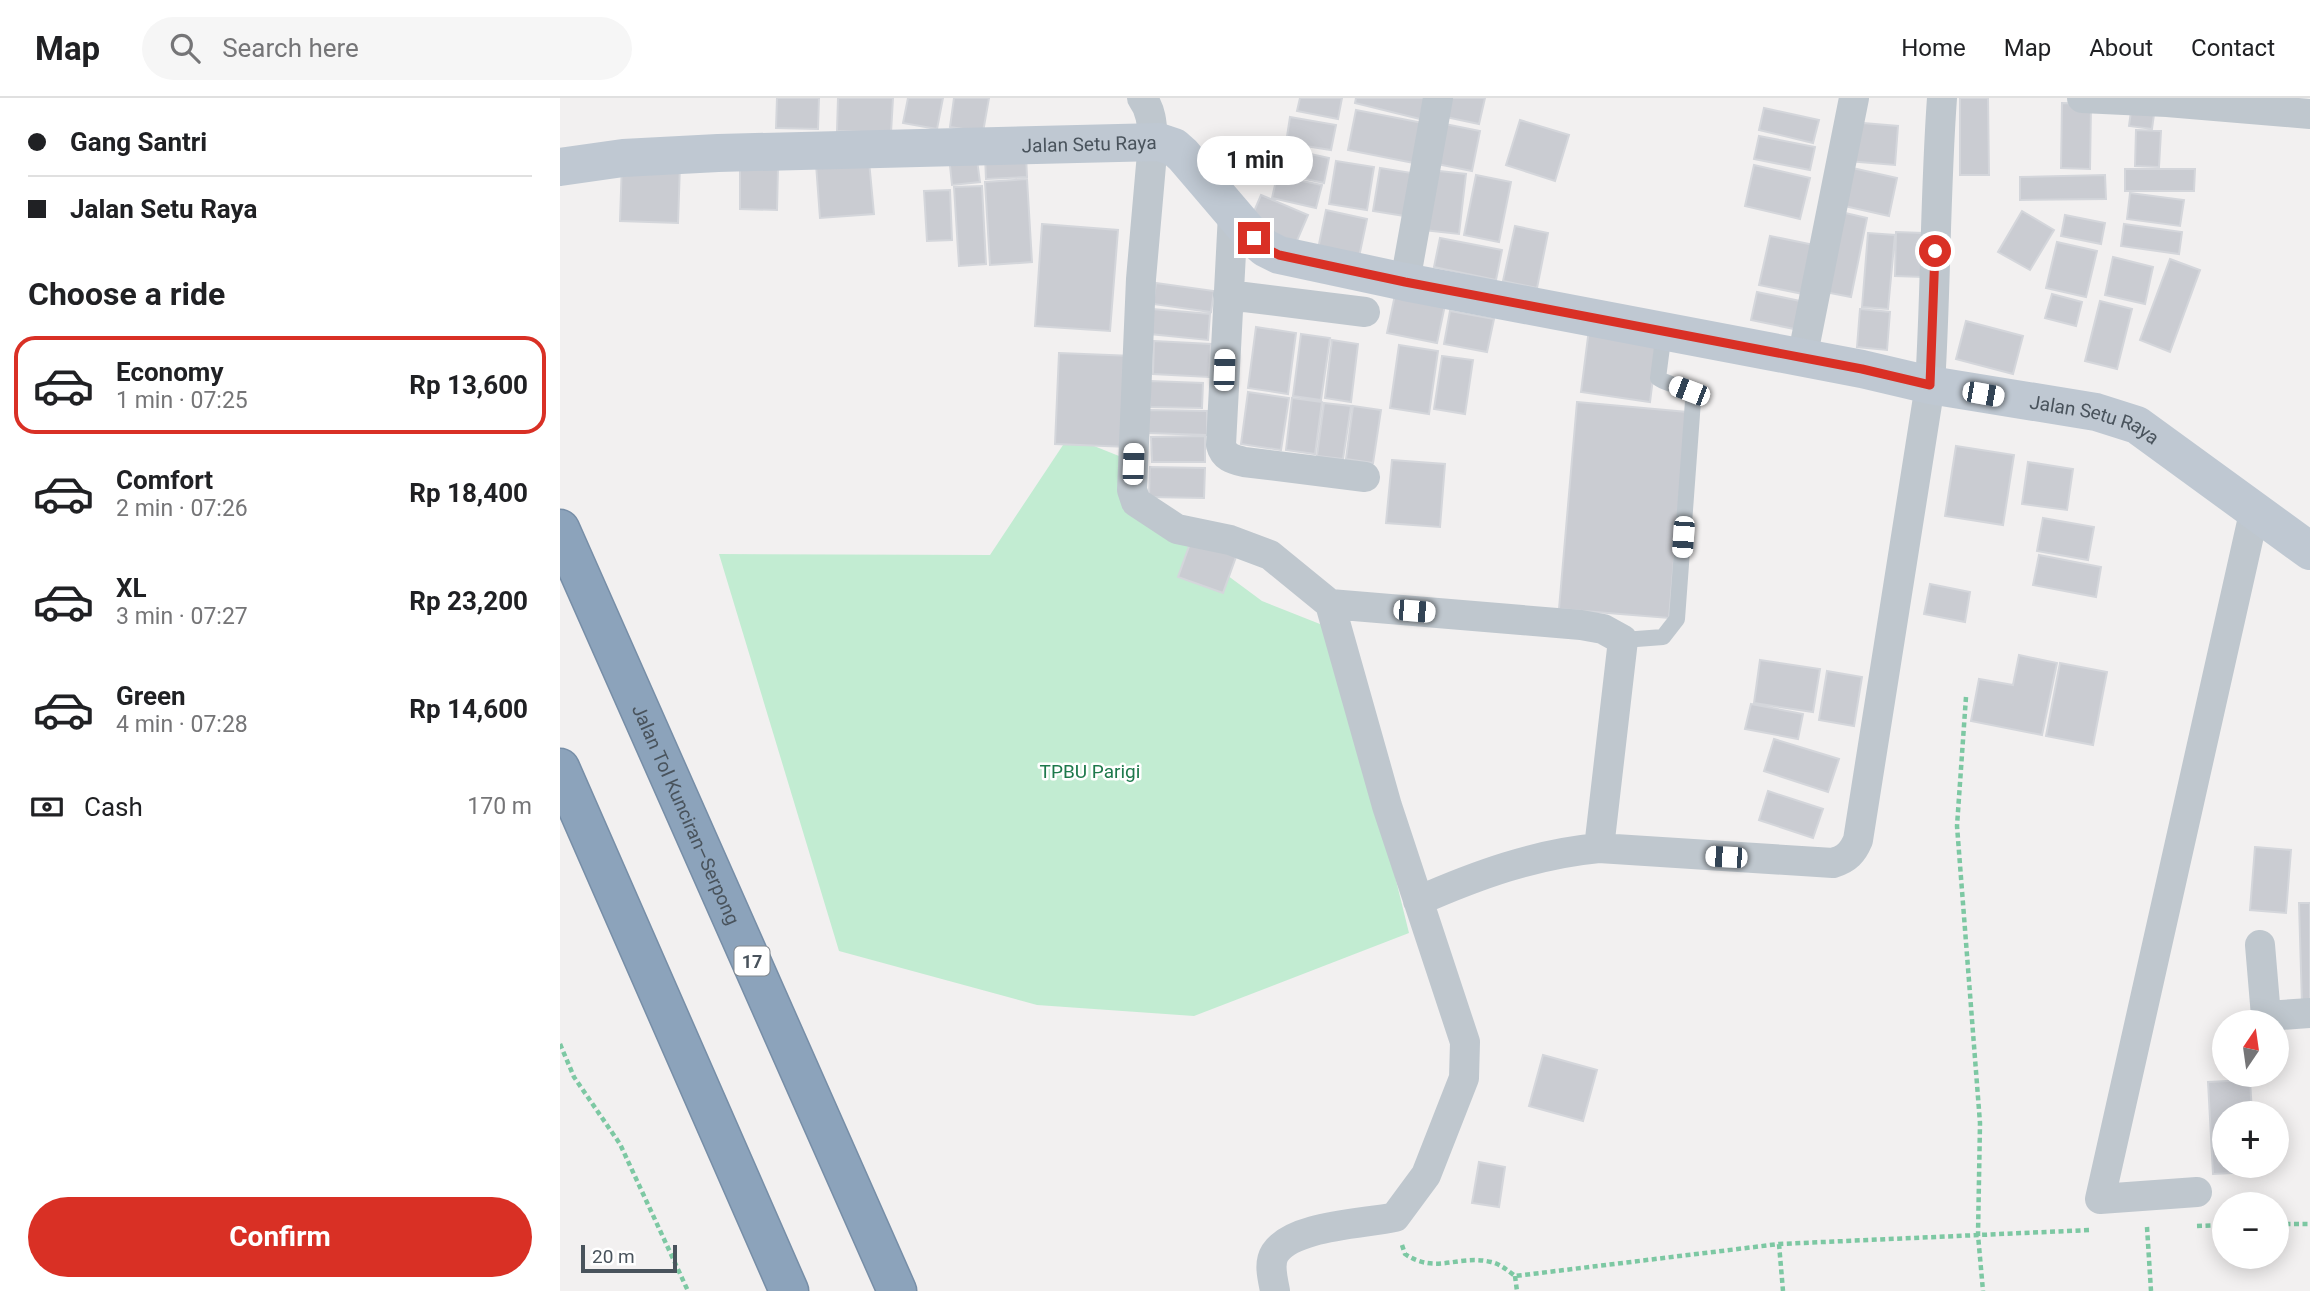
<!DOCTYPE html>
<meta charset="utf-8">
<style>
:root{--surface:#fff;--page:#f6f6f6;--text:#202124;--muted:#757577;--line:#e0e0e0;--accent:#d93025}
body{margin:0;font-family:Roboto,sans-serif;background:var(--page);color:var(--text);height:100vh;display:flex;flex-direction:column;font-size:26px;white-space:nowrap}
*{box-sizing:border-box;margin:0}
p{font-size:23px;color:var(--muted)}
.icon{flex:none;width:38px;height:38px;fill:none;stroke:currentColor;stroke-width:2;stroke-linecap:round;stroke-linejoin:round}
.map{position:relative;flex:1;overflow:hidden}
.drawer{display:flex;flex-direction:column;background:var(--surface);width:560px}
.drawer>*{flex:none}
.guide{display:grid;align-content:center;height:154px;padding:0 28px;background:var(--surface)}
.needle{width:46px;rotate:13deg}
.controls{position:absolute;left:1652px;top:912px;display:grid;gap:14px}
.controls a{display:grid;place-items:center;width:77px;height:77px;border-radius:50%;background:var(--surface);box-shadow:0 4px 18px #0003;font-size:35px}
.scale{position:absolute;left:21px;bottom:18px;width:96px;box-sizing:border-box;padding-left:7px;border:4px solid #49535c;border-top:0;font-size:19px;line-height:24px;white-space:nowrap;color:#49535c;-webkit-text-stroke:5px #fff;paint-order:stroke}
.end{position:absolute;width:32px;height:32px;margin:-16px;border:9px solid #d93025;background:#fff;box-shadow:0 0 0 4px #fff}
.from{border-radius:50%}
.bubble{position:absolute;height:49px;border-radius:24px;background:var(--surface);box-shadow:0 4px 18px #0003;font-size:23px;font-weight:700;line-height:49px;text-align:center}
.car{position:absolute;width:21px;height:42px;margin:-21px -10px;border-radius:9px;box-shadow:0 0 5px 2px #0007;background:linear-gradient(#fff 24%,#345 0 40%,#fff 0 76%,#345 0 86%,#fff 0)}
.guide b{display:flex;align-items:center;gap:24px;height:66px;font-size:26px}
.guide b+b{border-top:2px solid var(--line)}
.guide i{width:18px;height:18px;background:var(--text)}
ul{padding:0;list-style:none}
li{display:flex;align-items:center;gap:21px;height:98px;margin:0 14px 10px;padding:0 14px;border:4px solid transparent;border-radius:21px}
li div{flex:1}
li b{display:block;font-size:26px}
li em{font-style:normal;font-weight:700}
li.selected{border-color:var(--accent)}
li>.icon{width:63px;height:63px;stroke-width:1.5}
h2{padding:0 28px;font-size:32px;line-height:84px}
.pay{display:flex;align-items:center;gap:18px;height:77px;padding:0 28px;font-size:26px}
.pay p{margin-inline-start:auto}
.cta{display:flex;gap:14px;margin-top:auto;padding:14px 28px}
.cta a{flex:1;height:80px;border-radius:42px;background:var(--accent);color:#fff;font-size:28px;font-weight:700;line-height:80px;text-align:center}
header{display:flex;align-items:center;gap:42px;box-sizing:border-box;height:98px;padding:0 35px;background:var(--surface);border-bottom:2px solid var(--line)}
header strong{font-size:33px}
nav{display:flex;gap:38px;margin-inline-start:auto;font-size:24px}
.search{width:490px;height:63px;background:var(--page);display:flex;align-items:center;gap:18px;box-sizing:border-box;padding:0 24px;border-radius:38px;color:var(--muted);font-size:26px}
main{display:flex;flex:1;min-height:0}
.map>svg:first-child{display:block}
.green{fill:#c2ecd2}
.building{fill:#caccd2;stroke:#d4d6db;stroke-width:2}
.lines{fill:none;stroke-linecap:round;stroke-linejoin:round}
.highway-casing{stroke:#778ea7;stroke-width:41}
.path{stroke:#7dc8a3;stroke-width:4.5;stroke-dasharray:5 3.5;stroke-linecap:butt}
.lane{stroke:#bfc7ce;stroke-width:16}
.street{stroke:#bfc7ce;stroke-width:30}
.secondary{stroke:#bfc8d2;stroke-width:38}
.highway{stroke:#8ca3bb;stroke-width:38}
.route{stroke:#d93025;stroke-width:9}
.labels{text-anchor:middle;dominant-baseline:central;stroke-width:5;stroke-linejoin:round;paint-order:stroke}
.shield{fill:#fff;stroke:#80878d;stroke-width:2}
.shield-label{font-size:18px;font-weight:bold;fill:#49535c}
.street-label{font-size:19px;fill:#49535c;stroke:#fff}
.park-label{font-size:19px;fill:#1e794c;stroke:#fff}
</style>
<header>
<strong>Map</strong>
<div class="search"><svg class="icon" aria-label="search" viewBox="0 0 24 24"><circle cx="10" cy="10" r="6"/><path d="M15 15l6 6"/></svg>Search here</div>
<nav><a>Home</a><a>Map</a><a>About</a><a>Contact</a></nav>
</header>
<main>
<section class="drawer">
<div class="guide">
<b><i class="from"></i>Gang Santri</b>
<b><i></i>Jalan Setu Raya</b>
</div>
<h2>Choose a ride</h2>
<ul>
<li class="selected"><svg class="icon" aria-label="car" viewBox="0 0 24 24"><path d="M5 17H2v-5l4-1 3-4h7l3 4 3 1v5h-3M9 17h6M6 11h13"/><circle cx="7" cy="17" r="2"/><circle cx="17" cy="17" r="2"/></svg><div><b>Economy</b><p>1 min · 07:25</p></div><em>Rp 13,600</em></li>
<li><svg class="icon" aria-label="car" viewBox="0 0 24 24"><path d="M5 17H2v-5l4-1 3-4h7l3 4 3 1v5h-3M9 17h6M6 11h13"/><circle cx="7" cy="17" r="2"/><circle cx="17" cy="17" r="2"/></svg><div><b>Comfort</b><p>2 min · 07:26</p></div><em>Rp 18,400</em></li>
<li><svg class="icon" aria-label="car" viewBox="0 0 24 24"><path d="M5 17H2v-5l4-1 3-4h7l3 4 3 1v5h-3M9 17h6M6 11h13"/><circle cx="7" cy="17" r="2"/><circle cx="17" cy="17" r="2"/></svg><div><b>XL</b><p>3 min · 07:27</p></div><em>Rp 23,200</em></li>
<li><svg class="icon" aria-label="car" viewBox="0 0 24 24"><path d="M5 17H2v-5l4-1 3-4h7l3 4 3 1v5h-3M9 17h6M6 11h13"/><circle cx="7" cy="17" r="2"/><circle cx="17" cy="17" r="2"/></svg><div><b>Green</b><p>4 min · 07:28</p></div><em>Rp 14,600</em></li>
</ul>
<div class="pay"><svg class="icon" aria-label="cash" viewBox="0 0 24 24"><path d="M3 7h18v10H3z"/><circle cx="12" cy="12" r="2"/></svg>Cash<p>170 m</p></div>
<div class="cta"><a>Confirm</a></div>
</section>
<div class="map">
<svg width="1750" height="1193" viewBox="0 0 1750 1193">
<rect width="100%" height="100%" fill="#f2f0f0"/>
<path class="green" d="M 509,338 L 574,364 L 579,412 L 702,503 L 765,528 L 784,571 L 849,835 L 634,918 L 477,907 L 279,853 L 159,456 L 430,457 Z"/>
<path class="building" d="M 217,0 L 259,0 L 258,31 L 216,30 Z
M 278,0 L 333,0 L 331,35 L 277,33 Z
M 348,0 L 383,0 L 377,31 L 343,25 Z
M 394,0 L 429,0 L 423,34 L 390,29 Z
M 740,0 L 782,0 L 778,21 L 737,13 Z
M 796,0 L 865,0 L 860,21 L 795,5 Z
M 885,0 L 925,0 L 919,26 L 881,18 Z
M 1400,0 L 1428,0 L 1429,77 L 1400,77 Z
M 1502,5 L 1531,6 L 1530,71 L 1501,70 Z
M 1572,6 L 1595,9 L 1592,31 L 1569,28 Z
M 1204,10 L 1259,22 L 1253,45 L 1199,32 Z
M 796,12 L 863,25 L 854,65 L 788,52 Z
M 730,19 L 776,27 L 771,52 L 726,45 Z
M 960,22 L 1009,37 L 995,83 L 946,67 Z
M 1291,24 L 1338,28 L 1335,67 L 1288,63 Z
M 880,25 L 920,33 L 912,73 L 872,65 Z
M 1576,32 L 1601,33 L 1599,69 L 1575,68 Z
M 1199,38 L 1255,49 L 1250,72 L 1194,61 Z
M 723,50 L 769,60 L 764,85 L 718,75 Z
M 416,55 L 420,84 L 392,87 L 389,58 Z
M 466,57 L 467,79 L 426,81 L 425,58 Z
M 309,63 L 314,116 L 260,120 L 256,66 Z
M 776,63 L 814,69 L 807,112 L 769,106 Z
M 62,64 L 120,67 L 118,125 L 60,123 Z
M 1194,67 L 1250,80 L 1240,121 L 1185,108 Z
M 180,69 L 218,69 L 217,112 L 180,111 Z
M 1288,69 L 1337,80 L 1329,118 L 1280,107 Z
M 820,70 L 858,76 L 851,119 L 813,113 Z
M 1565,71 L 1635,71 L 1634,93 L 1565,93 Z
M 870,72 L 906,76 L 899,136 L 864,132 Z
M 916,77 L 951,84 L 939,144 L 904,137 Z
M 1545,77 L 1546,101 L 1460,102 L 1460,79 Z
M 717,78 L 762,87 L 756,110 L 712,100 Z
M 467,81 L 472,164 L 430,167 L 425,84 Z
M 422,88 L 426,166 L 399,168 L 394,89 Z
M 390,92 L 392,142 L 367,143 L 364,93 Z
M 1570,95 L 1624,102 L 1620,128 L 1567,121 Z
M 701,97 L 748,117 L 736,145 L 689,125 Z
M 766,112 L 807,121 L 799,159 L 758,151 Z
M 1462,113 L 1494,132 L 1470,172 L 1438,154 Z
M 1281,114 L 1307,120 L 1291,199 L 1265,194 Z
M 1505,117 L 1545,125 L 1541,146 L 1501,138 Z
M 482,126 L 558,132 L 550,233 L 475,228 Z
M 1564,126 L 1622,134 L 1619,156 L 1561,148 Z
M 955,128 L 988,135 L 977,190 L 943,183 Z
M 1336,134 L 1363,135 L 1363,179 L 1335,178 Z
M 1308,135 L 1335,137 L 1328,211 L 1302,209 Z
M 1210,138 L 1259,148 L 1248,197 L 1199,187 Z
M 880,140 L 942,152 L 936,182 L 874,169 Z
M 1497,144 L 1537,153 L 1526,199 L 1486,190 Z
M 1553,159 L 1593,169 L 1585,206 L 1545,197 Z
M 1610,161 L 1640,172 L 1610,254 L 1580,242 Z
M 596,185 L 654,193 L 651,214 L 593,206 Z
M 1197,194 L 1245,204 L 1239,232 L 1191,222 Z
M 1492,196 L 1522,204 L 1516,228 L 1485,220 Z
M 835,197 L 885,207 L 877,245 L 827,235 Z
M 1540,203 L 1572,211 L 1557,271 L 1525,263 Z
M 592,211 L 650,216 L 648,242 L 590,236 Z
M 1300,211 L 1330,214 L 1327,252 L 1297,249 Z
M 890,213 L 934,221 L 927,254 L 884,246 Z
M 1406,223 L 1463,238 L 1453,276 L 1396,261 Z
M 696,229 L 736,235 L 728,296 L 688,290 Z
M 1029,231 L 1098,240 L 1090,304 L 1021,294 Z
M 741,236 L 770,240 L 761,302 L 733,298 Z
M 772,242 L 798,246 L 791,304 L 765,300 Z
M 594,243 L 651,246 L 649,279 L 593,276 Z
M 839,247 L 878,253 L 869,316 L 830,310 Z
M 499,255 L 573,258 L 569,349 L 495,346 Z
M 882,258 L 913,262 L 905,316 L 874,311 Z
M 590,283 L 643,285 L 642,310 L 590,309 Z
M 688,294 L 729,300 L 721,352 L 681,346 Z
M 732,300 L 762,304 L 755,356 L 726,352 Z
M 1017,304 L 1127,314 L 1109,520 L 999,511 Z
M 764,305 L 791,308 L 783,361 L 757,358 Z
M 793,308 L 821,312 L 813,365 L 786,361 Z
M 589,312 L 647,313 L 647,337 L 588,335 Z
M 645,338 L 645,364 L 592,364 L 591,339 Z
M 1396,348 L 1454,357 L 1443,427 L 1385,418 Z
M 832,362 L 885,366 L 880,429 L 826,425 Z
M 1468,364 L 1513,371 L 1507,412 L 1462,406 Z
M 590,369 L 645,370 L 644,400 L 589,399 Z
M 1483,420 L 1534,429 L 1528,462 L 1477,453 Z
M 632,440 L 677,456 L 663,495 L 618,479 Z
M 1479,457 L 1541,469 L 1536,499 L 1473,487 Z
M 1370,486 L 1410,494 L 1405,524 L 1364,516 Z
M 1459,557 L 1497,565 L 1482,637 L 1411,623 L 1419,581 L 1453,587 Z
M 1200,562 L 1260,571 L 1253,614 L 1194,605 Z
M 1500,565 L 1547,574 L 1533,647 L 1486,638 Z
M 1267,573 L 1302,579 L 1294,628 L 1259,622 Z
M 1191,606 L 1243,616 L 1238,641 L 1185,631 Z
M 1214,641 L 1279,661 L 1268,694 L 1204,673 Z
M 1208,693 L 1263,711 L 1253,740 L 1199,722 Z
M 1695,749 L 1731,752 L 1726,815 L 1690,812 Z
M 1739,805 L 1750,805 L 1750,907 L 1742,907 Z
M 983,957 L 1037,972 L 1023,1023 L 969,1008 Z
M 1690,982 L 1692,1015 L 1664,1015 L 1664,1068 L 1695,1068 L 1695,1074 L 1653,1076 L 1648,984 Z
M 919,1064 L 945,1069 L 939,1109 L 912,1105 Z"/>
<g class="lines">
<g class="highway-casing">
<g id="highway">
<path id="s2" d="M 0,431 L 337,1193"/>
<path d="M 0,670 L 229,1193"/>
</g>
</g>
<path class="path" d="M 1406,599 L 1397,728 L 1420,1025 L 1418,1137 L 1423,1193
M 0,946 L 14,979 L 60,1046 L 128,1193
M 1717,1126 L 1750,1126
M 1637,1128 L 1664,1127
M 1587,1129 L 1591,1193
M 1219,1146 L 1223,1193
M 842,1147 L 845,1156 C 876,1177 898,1156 931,1164 C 940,1166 947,1172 955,1178 L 1219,1146 L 1530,1132
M 955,1178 L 957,1193"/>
<path class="lane" d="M 1063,542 L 1103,539 L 1117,521 L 1133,303 C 1131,288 1109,288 1098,280 L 1104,234"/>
<path class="street" d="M 582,0 C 592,13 592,28 593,44 L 581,181 L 572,392 L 576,404 L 617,431 L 670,442 L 710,457 L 770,506 L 1021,527 L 1043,531 L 1063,542 L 1039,750
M 1522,0 L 1607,4 L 1607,0
M 1607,4 L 1750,16
M 673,116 L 661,347 C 664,359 672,361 684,364 L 805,379
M 845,184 L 878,0
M 668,197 L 805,214
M 1242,261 L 1294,0
M 858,803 C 917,777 975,756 1039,750 L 1273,765 C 1287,761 1293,754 1298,742 L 1370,287 C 1376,191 1375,96 1382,0
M 1700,847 L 1706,918 L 1750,915
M 1637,1094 L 1540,1101 L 1694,415
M 715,1193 C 713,1181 708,1166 715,1155 C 733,1127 805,1126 835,1119 L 866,1077 L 904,980 L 905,944 L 827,708 L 770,506"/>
<path class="secondary" id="s1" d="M 0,69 L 63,60 L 158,55 L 599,44 L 614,49 L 623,57 L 694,140 L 705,150 L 719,157 L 845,184 L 1302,271 L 1370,287 L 1536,314 L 1577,327 L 1750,453"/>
<use href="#highway" class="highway"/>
</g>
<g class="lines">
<path class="route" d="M 694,140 L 705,150 L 719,157 L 845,184 L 1302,271 L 1370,287 L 1375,153"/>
</g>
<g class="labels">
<rect class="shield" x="174.5" y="848.5" width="35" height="29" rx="5"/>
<g class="shield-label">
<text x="192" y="863">17</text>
</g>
<g class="street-label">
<text stroke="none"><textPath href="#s1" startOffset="530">Jalan Setu Raya</textPath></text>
<text stroke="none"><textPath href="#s1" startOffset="1600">Jalan Setu Raya</textPath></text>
<text stroke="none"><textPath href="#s2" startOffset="312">Jalan Tol Kunciran–Serpong</textPath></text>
</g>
<g class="park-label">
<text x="530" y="673">TPBU Parigi</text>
</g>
</g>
</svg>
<div class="controls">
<a><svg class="needle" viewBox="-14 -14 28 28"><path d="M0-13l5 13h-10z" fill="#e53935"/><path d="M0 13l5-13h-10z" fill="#757577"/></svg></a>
<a>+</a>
<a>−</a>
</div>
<div class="scale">20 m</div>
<i class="end from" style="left:1375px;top:153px"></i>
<i class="end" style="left:694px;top:140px"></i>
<div class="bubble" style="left:637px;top:38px;width:116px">1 min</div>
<i class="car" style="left:664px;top:272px;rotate:2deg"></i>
<i class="car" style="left:1129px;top:293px;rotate:291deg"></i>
<i class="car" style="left:1423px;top:296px;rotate:100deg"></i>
<i class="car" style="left:573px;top:366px;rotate:2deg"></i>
<i class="car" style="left:1123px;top:439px;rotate:184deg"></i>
<i class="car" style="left:854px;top:513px;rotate:95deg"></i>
<i class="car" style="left:1166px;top:759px;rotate:273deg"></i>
</div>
</main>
